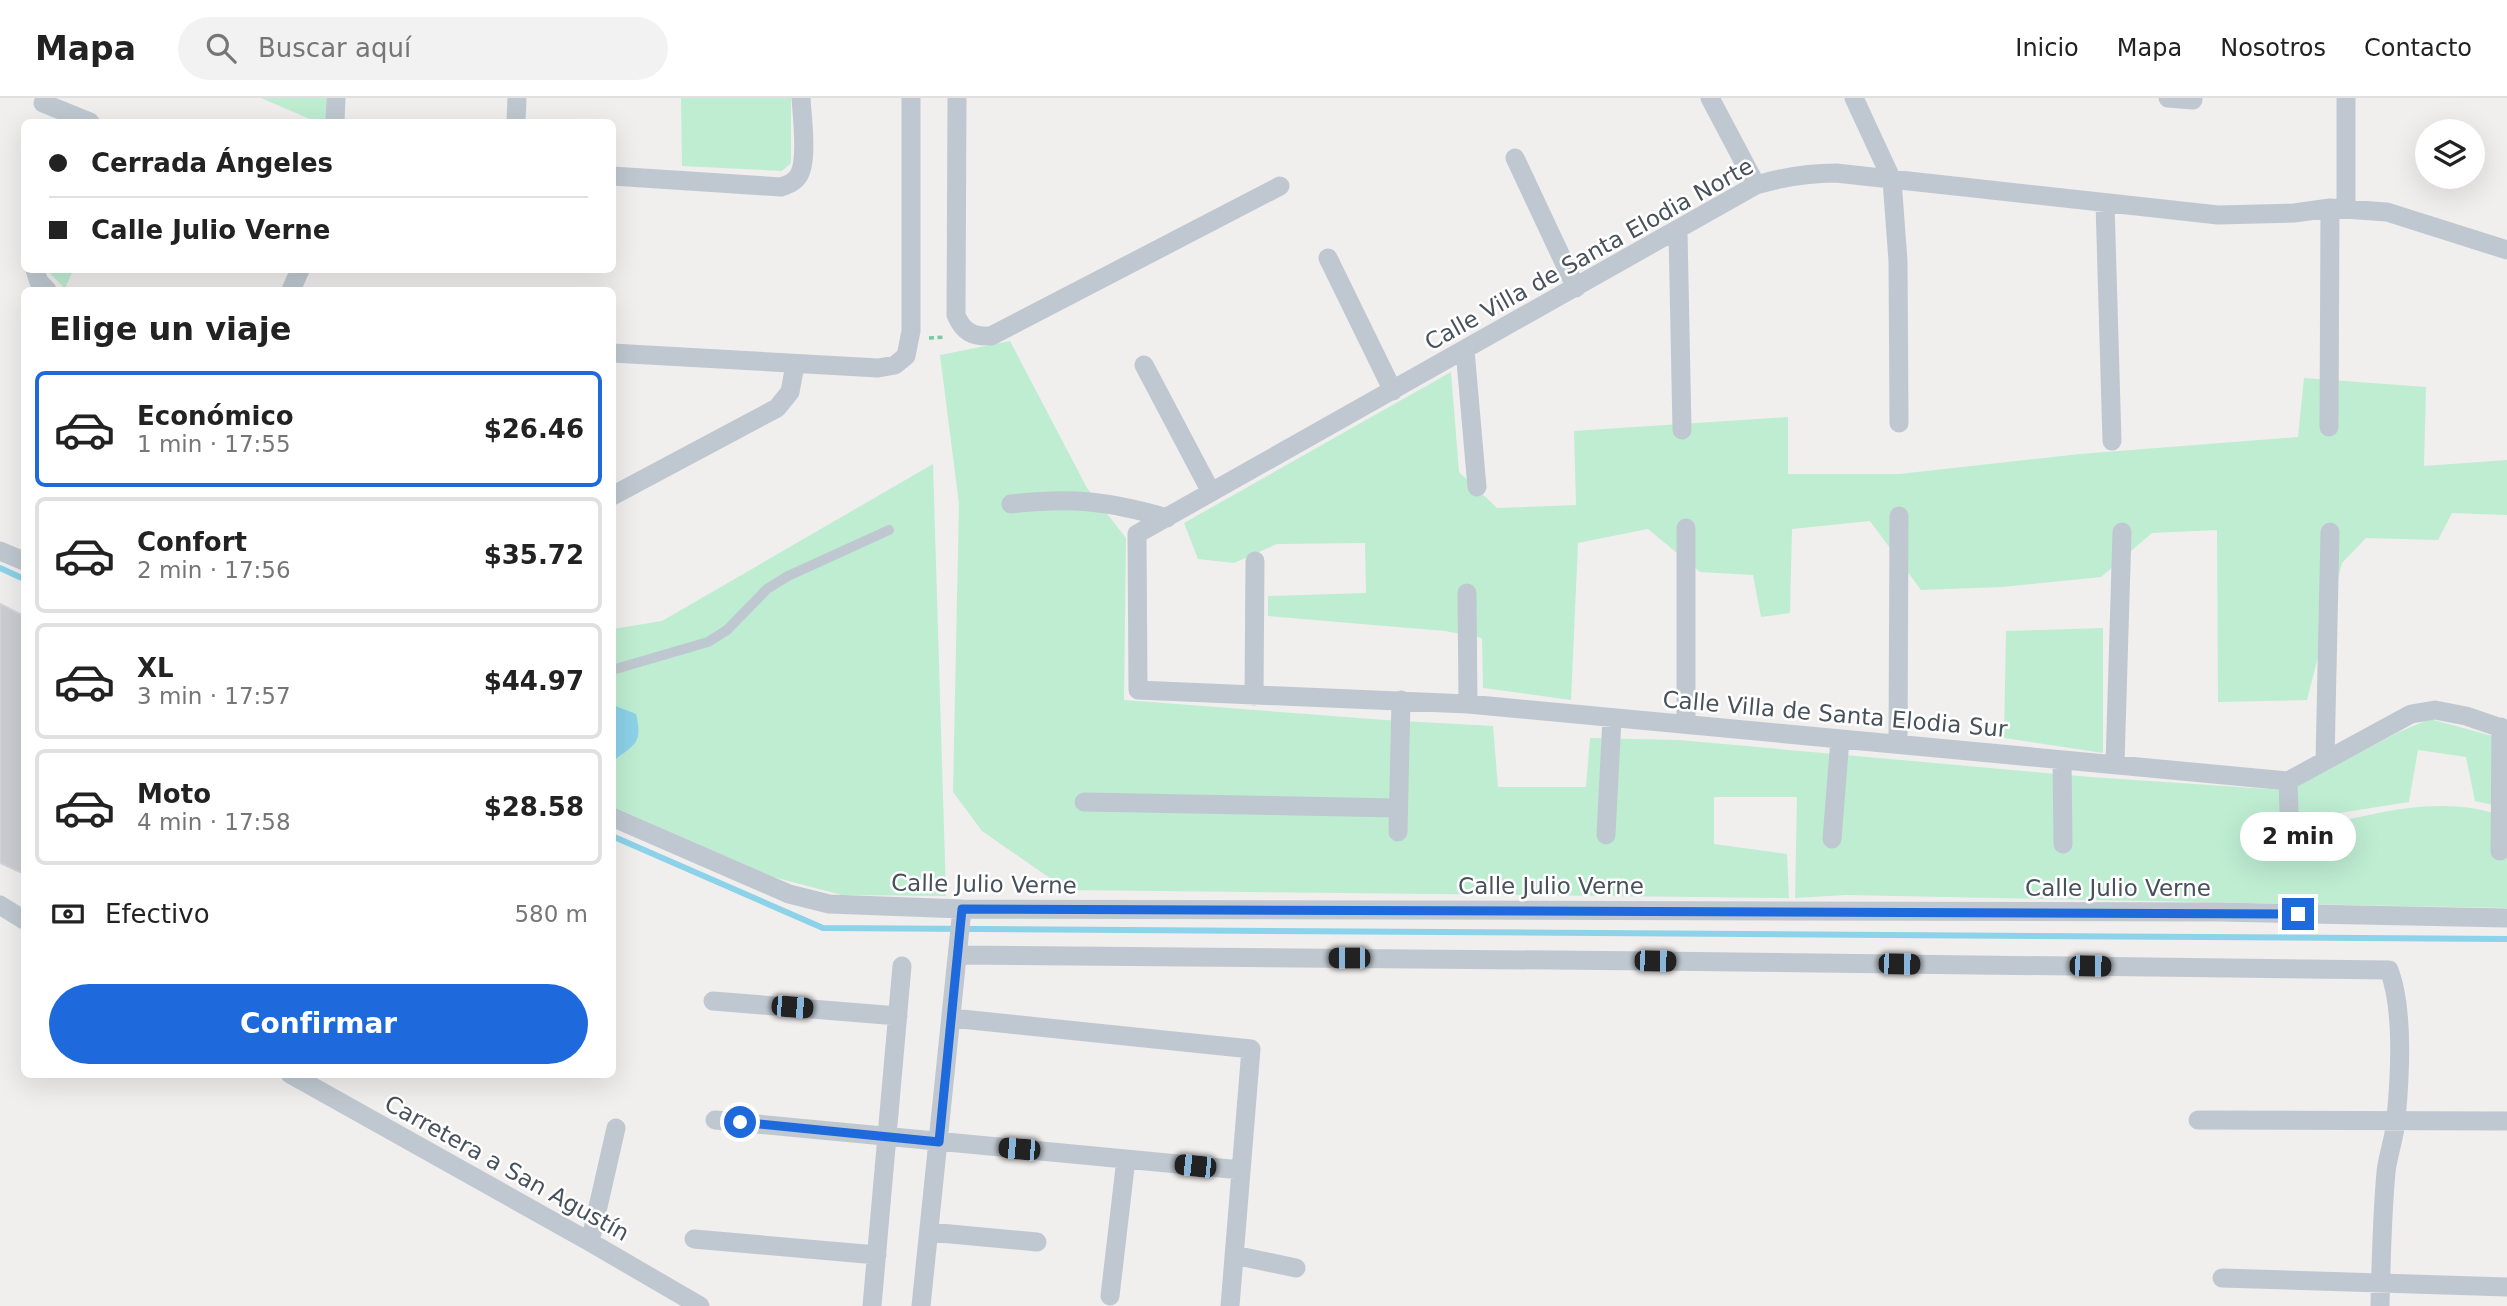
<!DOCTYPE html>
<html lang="es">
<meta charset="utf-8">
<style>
:root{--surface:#fff;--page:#f2f2f2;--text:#222;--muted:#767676;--line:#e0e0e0;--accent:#1e69db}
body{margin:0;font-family:"DejaVu Sans",sans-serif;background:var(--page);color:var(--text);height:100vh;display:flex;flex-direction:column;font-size:26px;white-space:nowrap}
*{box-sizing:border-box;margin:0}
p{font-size:23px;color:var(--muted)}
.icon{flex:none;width:38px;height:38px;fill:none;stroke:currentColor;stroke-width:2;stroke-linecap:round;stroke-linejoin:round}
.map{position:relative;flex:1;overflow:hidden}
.panel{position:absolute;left:21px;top:189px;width:595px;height:791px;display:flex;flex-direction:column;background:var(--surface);border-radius:10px;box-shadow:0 7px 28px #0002}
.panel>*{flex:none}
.hud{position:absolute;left:21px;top:21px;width:595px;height:154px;border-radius:10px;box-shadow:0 7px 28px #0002;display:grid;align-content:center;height:154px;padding:0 28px;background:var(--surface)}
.controls{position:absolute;left:2415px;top:21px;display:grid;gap:14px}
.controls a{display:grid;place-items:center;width:70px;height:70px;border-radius:50%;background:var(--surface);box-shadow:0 7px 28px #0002;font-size:35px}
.end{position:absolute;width:32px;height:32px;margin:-16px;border:9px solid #1e69db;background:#fff;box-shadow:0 0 0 4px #fff}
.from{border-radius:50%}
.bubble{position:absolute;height:49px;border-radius:24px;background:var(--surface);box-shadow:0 7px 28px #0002;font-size:23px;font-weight:800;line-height:49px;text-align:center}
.car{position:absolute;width:21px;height:42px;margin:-21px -10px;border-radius:9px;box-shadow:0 0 5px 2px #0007;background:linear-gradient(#222 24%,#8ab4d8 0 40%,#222 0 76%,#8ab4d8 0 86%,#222 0)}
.hud b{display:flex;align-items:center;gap:24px;height:66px;font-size:26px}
.hud b+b{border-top:2px solid var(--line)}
.hud i{width:18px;height:18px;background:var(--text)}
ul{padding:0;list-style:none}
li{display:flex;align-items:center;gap:21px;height:116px;margin:0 14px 10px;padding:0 14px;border:4px solid var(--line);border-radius:10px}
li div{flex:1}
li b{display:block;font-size:26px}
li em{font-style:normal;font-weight:800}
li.selected{border-color:var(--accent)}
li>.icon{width:63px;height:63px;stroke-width:1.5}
h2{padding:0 28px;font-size:32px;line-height:84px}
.pay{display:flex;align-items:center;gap:18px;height:77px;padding:0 28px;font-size:26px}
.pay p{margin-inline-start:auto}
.primary-button{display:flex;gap:14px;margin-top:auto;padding:14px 28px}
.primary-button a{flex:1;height:80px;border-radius:42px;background:var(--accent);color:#fff;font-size:28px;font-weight:800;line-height:80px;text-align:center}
header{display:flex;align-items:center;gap:42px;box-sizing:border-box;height:98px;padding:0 35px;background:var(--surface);border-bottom:2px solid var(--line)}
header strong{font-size:33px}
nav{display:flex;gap:38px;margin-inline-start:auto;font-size:24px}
.search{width:490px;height:63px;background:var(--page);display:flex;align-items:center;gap:18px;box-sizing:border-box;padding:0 24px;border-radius:38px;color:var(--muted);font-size:26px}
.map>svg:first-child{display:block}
.green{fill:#beedd2}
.water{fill:#8cd2e9}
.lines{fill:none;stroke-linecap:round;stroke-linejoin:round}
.stream{stroke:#8cd2e9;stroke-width:6}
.building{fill:#cbcdd3;stroke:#d2d4da;stroke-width:2}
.path{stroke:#77caa4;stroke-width:3.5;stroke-dasharray:5 3.5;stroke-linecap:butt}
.service{stroke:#bfc8d0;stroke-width:10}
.minor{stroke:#bfc8d0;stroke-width:19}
.route{stroke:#1e69db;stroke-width:9}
.labels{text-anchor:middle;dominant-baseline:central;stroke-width:5;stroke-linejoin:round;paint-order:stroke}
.street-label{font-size:23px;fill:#47515b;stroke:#fff}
</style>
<header>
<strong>Mapa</strong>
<div class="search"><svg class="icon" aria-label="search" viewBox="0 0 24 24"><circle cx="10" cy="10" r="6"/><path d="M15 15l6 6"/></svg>Buscar aquí</div>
<nav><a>Inicio</a><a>Mapa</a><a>Nosotros</a><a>Contacto</a></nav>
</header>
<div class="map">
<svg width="2507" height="1208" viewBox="0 0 2507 1208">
<rect width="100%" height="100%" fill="#f1eeee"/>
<path class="green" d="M 261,0 L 326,0 L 326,24 L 317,24 Z
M 681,0 L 791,0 L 791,65 L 782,73 L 682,68 Z
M 47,172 L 73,172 L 65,191 Z
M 1010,243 L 1087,390 L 1126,440 L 1124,602 L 1385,622 L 1493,628 L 1498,689 L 1586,689 L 1590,640 L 1679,642 L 2090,679 L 2283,692 L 2294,689 L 2399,634 L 2430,621 L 2507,642 L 2507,710 L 2475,703 L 2466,659 L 2418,652 L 2409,704 L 2301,721 L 2307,731 C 2377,716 2437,695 2507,719 L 2507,810 L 1845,797 L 1795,800 L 1797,699 L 1714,699 L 1714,746 L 1787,756 L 1789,800 L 1067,792 L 982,733 L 953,694 L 959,406 L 940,257 Z
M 1451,274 L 1459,374 L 1497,410 L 1576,407 L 1574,333 L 1788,319 L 1788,376 L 1899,376 L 2080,356 L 2298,339 L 2304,280 L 2426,289 L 2424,368 L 2507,362 L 2507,417 L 2452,415 L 2438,442 L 2366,440 L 2342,465 L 2307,602 L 2218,604 L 2217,432 L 2152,435 L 2101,479 L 2002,489 L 1921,492 L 1870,423 L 1792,431 L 1790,515 L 1761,519 L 1753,477 L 1700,474 L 1648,431 L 1578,445 L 1571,602 L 1483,590 L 1482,540 L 1445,533 L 1268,518 L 1268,498 L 1366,495 L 1365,445 L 1277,446 L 1234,465 L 1198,461 L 1184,425 Z
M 933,366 L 946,798 L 842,797 L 773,779 L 613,709 L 613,531 L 662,523 Z
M 2103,530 L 2103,655 L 2004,640 L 2006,533 Z"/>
<path class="water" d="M 613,607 L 636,616 C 643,646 635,646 613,663 Z"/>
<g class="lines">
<path class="stream" d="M 0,470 L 24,481
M 612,738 L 823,830 L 2507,841"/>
</g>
<path class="building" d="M 0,506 L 24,518 L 24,776 L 0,765 Z"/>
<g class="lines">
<path class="path" d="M 929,240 L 946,239"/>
<path class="service" d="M 612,572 L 708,544 L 727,532 L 767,491 L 788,478 L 889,432"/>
<path class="minor" d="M 957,0 L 956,217 C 963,234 973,239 991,238 L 1280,88
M 1710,0 L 1756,87
M 1854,0 L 1892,82 L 1898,163 L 1899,325
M 2168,0 L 2193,2
M 43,5 L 90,24
M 335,24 L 336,0
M 516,24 L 517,0
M 1515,60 L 1576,190
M 612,78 L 781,89 C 789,86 795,84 799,77 C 808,62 802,18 801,0
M 2105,105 L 2112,343
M 2346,110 L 2346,0
M 1678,133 L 1682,332
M 2507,152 L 2387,114 L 2330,110 L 2294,115 L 2218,117 L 1836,75 C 1807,75 1783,79 1756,87 L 1137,436 L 1138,592 L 1468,606 L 2288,683 L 2411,616 L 2435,612 L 2466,618 L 2507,632
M 1328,160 L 1393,293
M 35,172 L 39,184 L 47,192
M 291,192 L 300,172
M 1465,252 L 1477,389
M 612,255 L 878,270 L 895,267 L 906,258 L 911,233 L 911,0
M 1144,267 L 1211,394
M 2329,329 L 2330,110
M 612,398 L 777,310 L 790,294 L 795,267
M 1011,406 C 1071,399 1109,403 1167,420
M 0,453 L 24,463
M 1467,495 L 1468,606
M 1254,598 L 1255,463
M 1686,626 L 1686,430
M 1898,646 L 1899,418
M 2062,662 L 2063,746
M 2325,663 L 2330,434
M 2115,666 L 2122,434
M 2288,683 L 2290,745
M 1084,704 L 1398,710
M 612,719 L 789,796 L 829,806 L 962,811 L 2220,814 L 2507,820
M 1398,734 L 1401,602
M 1606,737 L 1612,620
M 1832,741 L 1840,641
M 2500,753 L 2501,629
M 0,807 L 24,822
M 959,857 L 1655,863 L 2389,872 C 2404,911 2400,979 2396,1021 C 2395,1039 2388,1056 2386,1074 C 2382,1118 2381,1163 2380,1208
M 713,903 L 898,918
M 952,920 L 1251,951 L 1230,1208
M 290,976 L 590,1144 L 700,1208
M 715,1022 L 1241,1072
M 2198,1022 L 2507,1023
M 929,1134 L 1037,1144
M 694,1141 L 877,1157
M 590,1144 L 616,1030
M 1234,1157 L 1296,1170
M 2222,1180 L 2507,1189
M 1110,1198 L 1126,1061
M 872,1208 L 902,868
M 921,1208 L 962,811"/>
</g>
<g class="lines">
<path class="route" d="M 740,1024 L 939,1044 L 962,811 L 2298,816"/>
</g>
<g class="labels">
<g class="street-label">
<text transform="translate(1589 156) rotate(-29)">Calle Villa de Santa Elodia Norte</text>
<text transform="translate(1835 616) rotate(5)">Calle Villa de Santa Elodia Sur</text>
<text transform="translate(984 786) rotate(1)">Calle Julio Verne</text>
<text x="1551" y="788">Calle Julio Verne</text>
<text x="2118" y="790">Calle Julio Verne</text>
<text transform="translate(507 1070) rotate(29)">Carretera a San Agustín</text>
</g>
</g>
</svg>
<div class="controls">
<a><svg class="icon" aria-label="layers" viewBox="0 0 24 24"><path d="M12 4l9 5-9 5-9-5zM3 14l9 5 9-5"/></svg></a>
</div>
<i class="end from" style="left:740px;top:1024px"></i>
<i class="end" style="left:2298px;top:816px"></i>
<div class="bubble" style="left:2240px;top:714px;width:116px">2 min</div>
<i class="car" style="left:1349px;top:860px;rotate:270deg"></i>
<i class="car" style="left:1655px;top:863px;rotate:91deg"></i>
<i class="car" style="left:1899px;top:866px;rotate:91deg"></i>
<i class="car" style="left:2090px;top:868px;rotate:91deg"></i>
<i class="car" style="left:792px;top:909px;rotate:95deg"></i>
<i class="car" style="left:1019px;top:1051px;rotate:275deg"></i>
<i class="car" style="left:1195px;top:1068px;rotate:276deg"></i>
<div class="hud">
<b><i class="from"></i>Cerrada Ángeles</b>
<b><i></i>Calle Julio Verne</b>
</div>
<section class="panel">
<h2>Elige un viaje</h2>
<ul>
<li class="selected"><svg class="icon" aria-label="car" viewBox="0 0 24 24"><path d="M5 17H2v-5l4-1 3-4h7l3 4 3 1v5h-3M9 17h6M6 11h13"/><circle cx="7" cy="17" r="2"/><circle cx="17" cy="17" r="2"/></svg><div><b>Económico</b><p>1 min · 17:55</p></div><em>$26.46</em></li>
<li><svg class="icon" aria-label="car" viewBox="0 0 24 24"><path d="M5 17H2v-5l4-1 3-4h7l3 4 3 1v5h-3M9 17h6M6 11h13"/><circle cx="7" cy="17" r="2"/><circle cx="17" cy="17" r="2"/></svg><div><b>Confort</b><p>2 min · 17:56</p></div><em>$35.72</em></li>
<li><svg class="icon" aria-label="car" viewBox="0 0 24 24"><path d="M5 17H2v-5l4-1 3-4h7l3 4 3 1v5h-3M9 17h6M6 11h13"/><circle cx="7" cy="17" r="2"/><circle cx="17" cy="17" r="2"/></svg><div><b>XL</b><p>3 min · 17:57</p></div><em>$44.97</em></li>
<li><svg class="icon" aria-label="car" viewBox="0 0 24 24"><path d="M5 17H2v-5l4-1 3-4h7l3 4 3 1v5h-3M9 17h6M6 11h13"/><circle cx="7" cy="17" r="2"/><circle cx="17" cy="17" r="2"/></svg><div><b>Moto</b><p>4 min · 17:58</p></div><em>$28.58</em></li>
</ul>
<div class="pay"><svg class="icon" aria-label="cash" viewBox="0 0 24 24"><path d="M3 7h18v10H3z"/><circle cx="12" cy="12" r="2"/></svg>Efectivo<p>580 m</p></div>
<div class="primary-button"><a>Confirmar</a></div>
</section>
</div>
